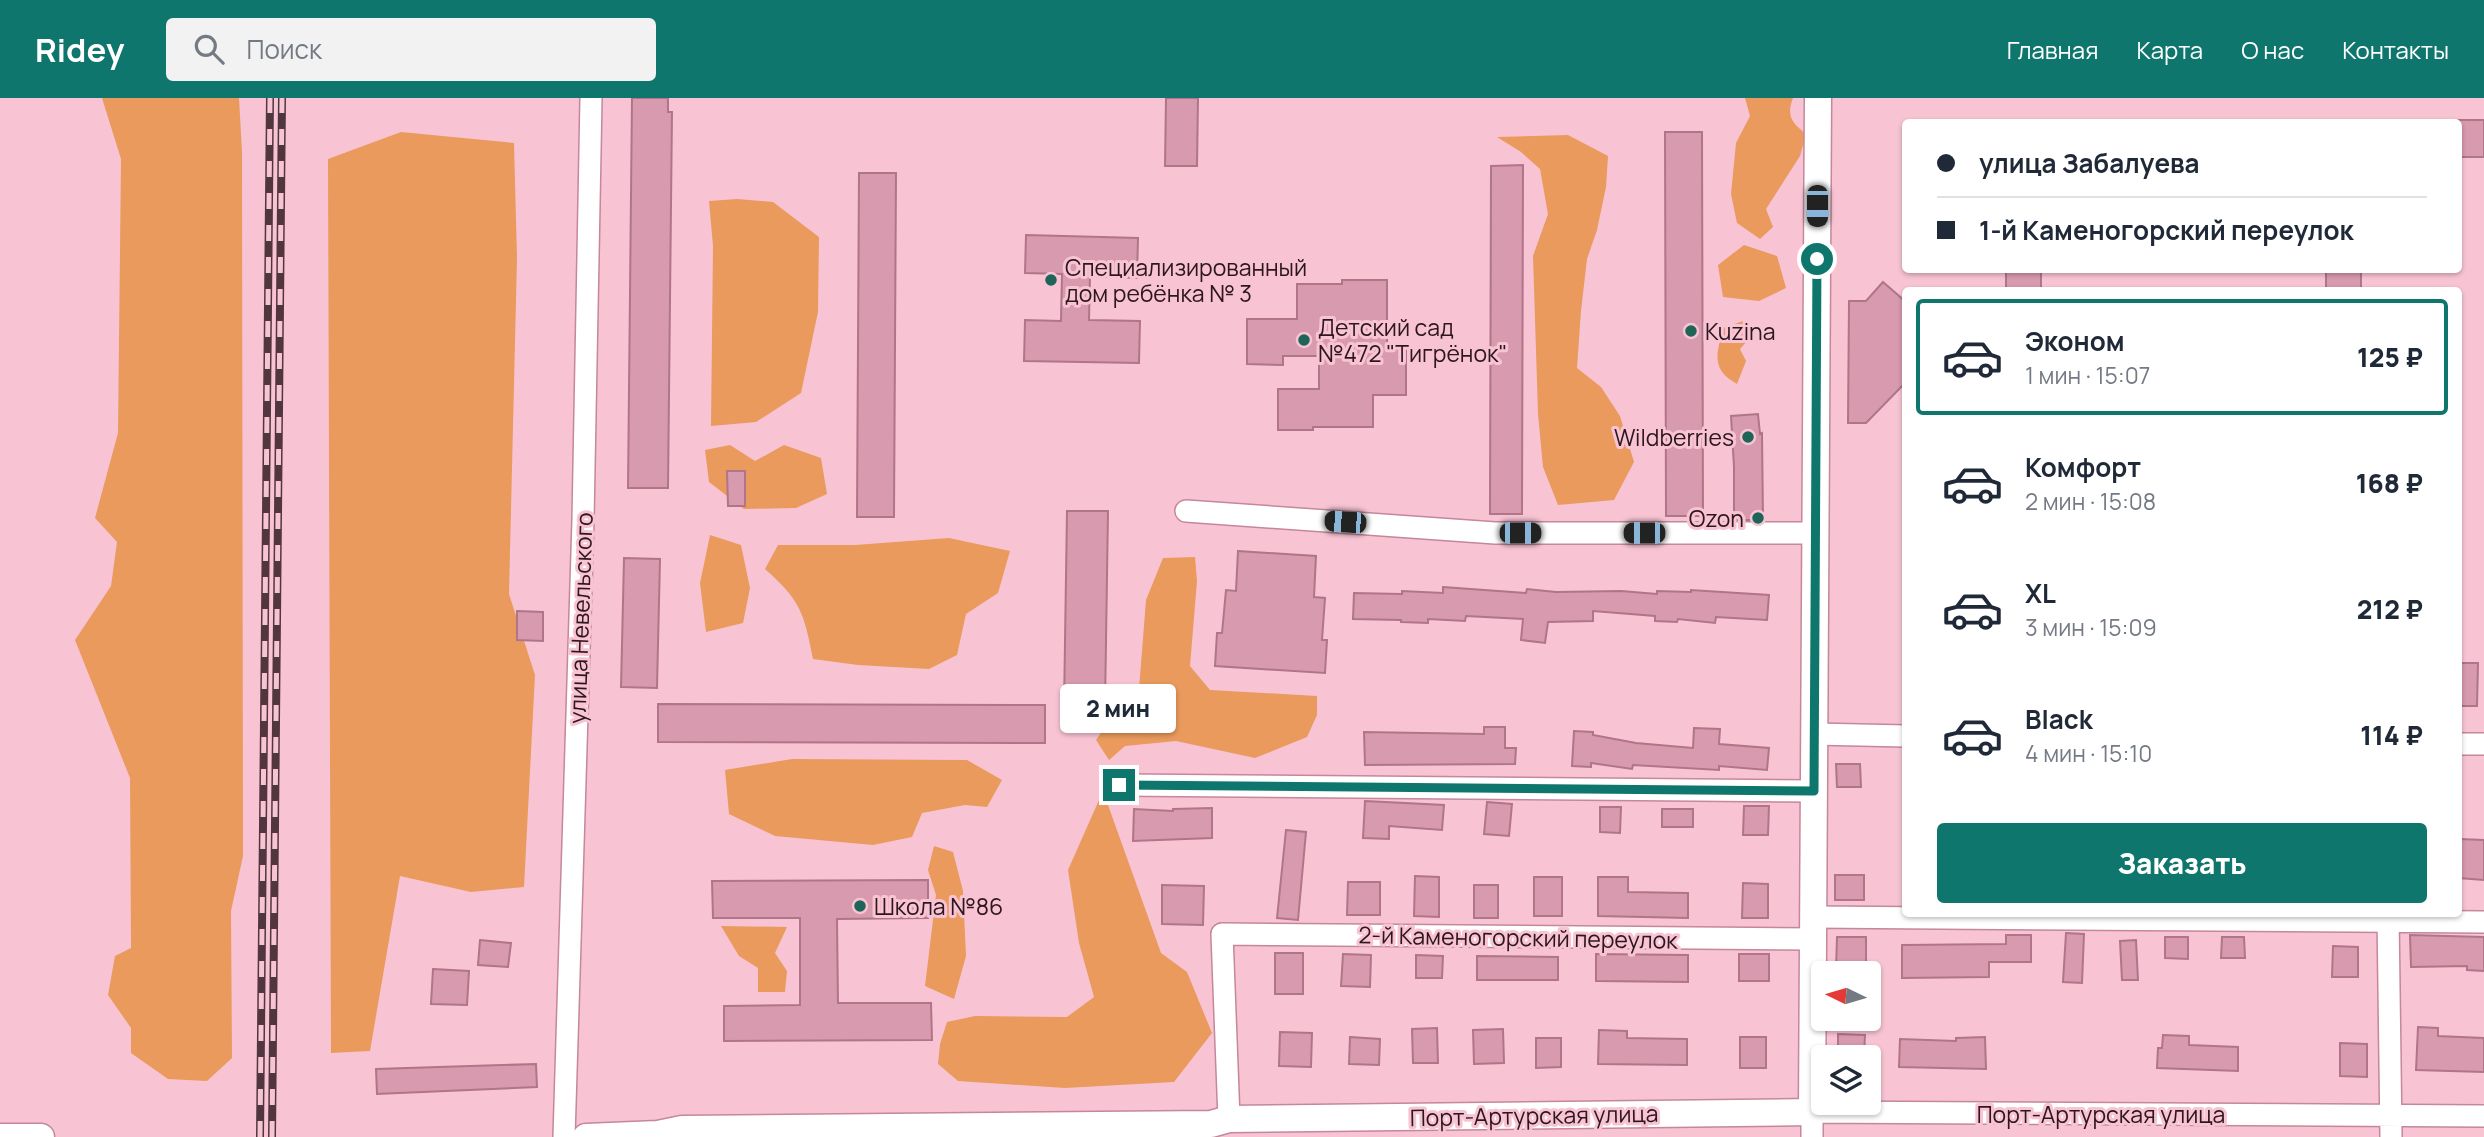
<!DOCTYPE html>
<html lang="ru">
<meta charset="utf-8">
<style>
:root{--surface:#fff;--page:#f2f2f3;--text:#1f2937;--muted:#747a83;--line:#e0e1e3;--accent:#0f766e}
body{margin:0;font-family:Manrope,sans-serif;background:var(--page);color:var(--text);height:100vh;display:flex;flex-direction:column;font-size:26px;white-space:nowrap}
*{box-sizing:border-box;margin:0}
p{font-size:23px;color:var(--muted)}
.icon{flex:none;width:38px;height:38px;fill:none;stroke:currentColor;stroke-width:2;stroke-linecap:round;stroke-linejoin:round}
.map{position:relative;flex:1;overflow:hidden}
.sheet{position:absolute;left:1902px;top:189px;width:560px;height:630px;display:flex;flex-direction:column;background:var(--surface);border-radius:7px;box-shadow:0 2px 5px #0004}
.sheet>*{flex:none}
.hud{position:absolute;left:1902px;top:21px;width:560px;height:154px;border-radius:7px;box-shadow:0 2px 5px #0004;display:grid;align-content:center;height:154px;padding:0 35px;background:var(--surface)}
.needle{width:46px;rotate:275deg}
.controls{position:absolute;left:1811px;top:863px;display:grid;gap:14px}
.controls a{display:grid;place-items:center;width:70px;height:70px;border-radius:7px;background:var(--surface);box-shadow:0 2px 5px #0004;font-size:35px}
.end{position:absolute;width:32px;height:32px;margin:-16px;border:9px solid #0f766e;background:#fff;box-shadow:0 0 0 4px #fff}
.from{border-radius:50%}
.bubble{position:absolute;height:49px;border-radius:7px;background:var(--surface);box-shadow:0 2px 5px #0004;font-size:23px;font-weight:800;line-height:49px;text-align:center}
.car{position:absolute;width:21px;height:42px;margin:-21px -10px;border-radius:9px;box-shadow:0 0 5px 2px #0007;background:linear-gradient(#222 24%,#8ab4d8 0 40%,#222 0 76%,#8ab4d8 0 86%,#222 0)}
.hud b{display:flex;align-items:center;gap:24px;height:66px;font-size:26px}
.hud b+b{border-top:2px solid var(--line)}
.hud i{width:18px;height:18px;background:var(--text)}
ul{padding:12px 0 0;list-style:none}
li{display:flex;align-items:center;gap:21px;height:116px;margin:0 14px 10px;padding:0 21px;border:4px solid transparent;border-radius:7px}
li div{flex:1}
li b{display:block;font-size:26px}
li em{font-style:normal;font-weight:800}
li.selected{border-color:var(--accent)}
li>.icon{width:63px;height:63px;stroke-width:1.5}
.button{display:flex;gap:14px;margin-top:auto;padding:14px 35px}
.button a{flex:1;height:80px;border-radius:7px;background:var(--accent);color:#fff;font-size:28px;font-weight:800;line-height:80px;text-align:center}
header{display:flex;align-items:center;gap:42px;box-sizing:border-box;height:98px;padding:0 35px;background:var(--accent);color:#fff}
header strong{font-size:33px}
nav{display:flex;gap:38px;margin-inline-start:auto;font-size:24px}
.search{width:490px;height:63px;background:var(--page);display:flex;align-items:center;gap:18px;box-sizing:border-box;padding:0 24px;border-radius:7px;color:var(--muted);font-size:26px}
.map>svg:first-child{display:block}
.green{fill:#e99a5c}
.building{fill:#d89aae;stroke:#b07588;stroke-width:2}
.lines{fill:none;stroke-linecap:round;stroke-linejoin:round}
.minor-casing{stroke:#c4879b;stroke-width:24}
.tertiary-casing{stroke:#c4879b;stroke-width:29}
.minor{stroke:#fff;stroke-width:21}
.tertiary{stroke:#fff;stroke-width:26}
.rail-casing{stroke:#52363f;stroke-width:8}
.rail{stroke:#f8c4d4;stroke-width:5;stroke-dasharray:16;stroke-linecap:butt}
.route{stroke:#0f766e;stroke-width:9}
.poi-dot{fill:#1e6457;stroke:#f8c4d4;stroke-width:2.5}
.labels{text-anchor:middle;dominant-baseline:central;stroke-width:6;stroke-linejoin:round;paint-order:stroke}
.poi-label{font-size:23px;fill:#2d161e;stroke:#f8c4d4;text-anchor:start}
.street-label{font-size:23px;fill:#2d161e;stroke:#f8c4d4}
</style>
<header>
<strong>Ridey</strong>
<div class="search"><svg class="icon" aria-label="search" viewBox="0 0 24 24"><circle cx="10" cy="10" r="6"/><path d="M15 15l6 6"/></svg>Поиск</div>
<nav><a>Главная</a><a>Карта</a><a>О нас</a><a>Контакты</a></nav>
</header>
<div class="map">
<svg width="2484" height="1039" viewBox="0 0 2484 1039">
<rect width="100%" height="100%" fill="#f8c4d4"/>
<path class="green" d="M 102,0 L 239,0 L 242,54 L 243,758 L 231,813 L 232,960 L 207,983 L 168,981 L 131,955 L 131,930 L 108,897 L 115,858 L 131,850 L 130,680 L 75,542 L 111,488 L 117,444 L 95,420 L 118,335 L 121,61 Z
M 1745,0 L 1793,0 C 1786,18 1792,25 1806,36 L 1800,58 L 1766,111 L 1773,129 L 1760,141 L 1737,125 L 1731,96 L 1736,45 L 1750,18 Z
M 401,34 L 514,45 L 517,160 L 509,496 L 535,577 L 524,789 L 471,794 L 400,778 L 370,953 L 331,955 L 328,61 Z
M 1568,37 L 1608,58 L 1606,89 L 1597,132 L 1587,161 L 1581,213 L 1577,270 L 1601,289 L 1620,318 L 1634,364 L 1614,402 L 1558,407 L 1543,369 L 1538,316 L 1533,158 L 1548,116 L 1540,71 L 1521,54 L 1497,39 Z
M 737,101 L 773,104 L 819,139 L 818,214 L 801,295 L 756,324 L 711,328 L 713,148 L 709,103 Z
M 1744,147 L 1777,158 L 1786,190 L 1759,203 L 1723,199 L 1718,167 Z
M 1743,223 L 1748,242 L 1740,251 L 1746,263 L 1737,286 C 1710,271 1717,256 1723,230 Z
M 730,347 L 755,363 L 784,347 L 821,360 L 827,396 L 796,410 L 744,411 L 709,384 L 705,352 Z
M 710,437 L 741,447 L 750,490 L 743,525 L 706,534 L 700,485 Z
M 949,440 L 1010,453 L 998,495 L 966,516 L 957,557 L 929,571 L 858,567 L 813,561 C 804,515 801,503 765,471 L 778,447 L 855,447 Z
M 1195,459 L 1197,483 L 1190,568 L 1210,592 L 1317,598 L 1317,617 L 1307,639 L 1255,660 L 1176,643 L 1125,648 L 1109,662 L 1096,642 L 1115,614 L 1138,604 L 1146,502 L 1163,460 Z
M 792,661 L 967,662 L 1002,682 L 987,709 L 965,707 L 922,715 L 912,739 L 873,747 L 775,738 L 729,716 L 725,672 Z
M 1103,693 L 1161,855 L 1187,874 L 1212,935 L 1174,984 L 1065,990 L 958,983 L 938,966 L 940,946 L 947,924 L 975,918 L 1067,919 L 1094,899 L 1079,845 L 1068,772 Z
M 934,748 L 953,754 L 963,793 L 966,858 L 954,901 L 925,888 L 936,797 L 928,772 Z
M 721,828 L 787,829 L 775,855 L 787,873 L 785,894 L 758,894 L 758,870 L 739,858 Z"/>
<path class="building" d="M 632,0 L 668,0 L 668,14 L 672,14 L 668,390 L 628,390 Z
M 1166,0 L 1198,0 L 1197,68 L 1165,68 Z
M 2459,22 L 2484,22 L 2484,59 L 2459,59 Z
M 1665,34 L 1702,34 L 1703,418 L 1666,418 Z
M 1523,67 L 1522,416 L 1490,416 L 1491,68 Z
M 859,75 L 896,75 L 894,419 L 857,419 Z
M 1026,137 L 1138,140 L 1137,180 L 1090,178 L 1089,222 L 1140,223 L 1139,265 L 1024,263 L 1025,222 L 1061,223 L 1062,176 L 1025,175 Z
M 2006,172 L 2041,172 L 2041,192 L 2006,192 Z
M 2326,172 L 2361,172 L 2361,192 L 2326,192 Z
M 1342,182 L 1387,182 L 1387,251 L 1406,251 L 1406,297 L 1373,297 L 1373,329 L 1313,329 L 1313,332 L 1278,332 L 1278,291 L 1319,291 L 1319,258 L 1283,258 L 1283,267 L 1247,266 L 1247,221 L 1297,221 L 1297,186 L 1342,186 Z
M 1883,184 L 1906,204 L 1906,284 L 1866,325 L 1848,325 L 1849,203 L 1866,203 Z
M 1758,316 L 1760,336 L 1762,335 L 1763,422 L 1734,422 L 1734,369 L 1731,318 Z
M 727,373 L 745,373 L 745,408 L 728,408 Z
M 1067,413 L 1108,413 L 1105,609 L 1064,609 Z
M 1238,453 L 1316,458 L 1314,499 L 1325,500 L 1322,542 L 1327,542 L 1325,575 L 1215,568 L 1217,535 L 1222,535 L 1226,492 L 1236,493 Z
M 624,460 L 660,461 L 657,590 L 621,589 Z
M 1443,489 L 1526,495 L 1527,491 L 1556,494 L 1621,493 L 1657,496 L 1657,493 L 1691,494 L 1691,492 L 1769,497 L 1767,522 L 1716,519 L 1715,525 L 1678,521 L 1677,524 L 1655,523 L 1655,518 L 1593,513 L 1593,523 L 1548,524 L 1545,545 L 1521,542 L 1523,521 L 1466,518 L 1465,523 L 1428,521 L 1428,525 L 1401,524 L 1401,522 L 1353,521 L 1354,495 L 1402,496 L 1402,493 L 1443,495 Z
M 517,513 L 543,514 L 543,543 L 517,542 Z
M 2459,565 L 2478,565 L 2477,608 L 2459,608 Z
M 658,606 L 1045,607 L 1045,645 L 658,644 Z
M 1484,629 L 1505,629 L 1505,650 L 1516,650 L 1515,666 L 1365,667 L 1364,634 L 1484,636 Z
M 1694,630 L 1720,631 L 1719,646 L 1769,650 L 1767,672 L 1719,668 L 1719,672 L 1633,667 L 1632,671 L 1591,665 L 1591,669 L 1572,668 L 1574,633 L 1593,634 L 1593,637 L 1636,645 L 1693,650 Z
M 1836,666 L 1860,666 L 1861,689 L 1837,689 Z
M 1365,703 L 1444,707 L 1442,732 L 1389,728 L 1389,741 L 1363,740 Z
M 1487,704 L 1512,706 L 1509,738 L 1484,736 Z
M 1744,708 L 1769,708 L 1768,737 L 1743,737 Z
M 1600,709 L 1621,709 L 1620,735 L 1600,734 Z
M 1212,710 L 1212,740 L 1133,743 L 1134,711 L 1173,713 L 1173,711 Z
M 1662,711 L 1693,711 L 1693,729 L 1662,729 Z
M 1286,732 L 1306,734 L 1298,822 L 1277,820 Z
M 2460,741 L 2484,742 L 2484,782 L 2459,780 Z
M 1835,777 L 1864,777 L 1864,802 L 1835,802 Z
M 1415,778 L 1439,779 L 1439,819 L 1414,818 Z
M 1534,779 L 1562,779 L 1562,818 L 1534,818 Z
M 1598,779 L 1628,779 L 1628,794 L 1688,795 L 1688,820 L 1598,818 Z
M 928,782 L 928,820 L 837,821 L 838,905 L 931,905 L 932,942 L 724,943 L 724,908 L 800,907 L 800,820 L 713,820 L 712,783 Z
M 1348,784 L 1380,784 L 1380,817 L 1347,817 Z
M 1743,785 L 1768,786 L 1768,820 L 1742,820 Z
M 1162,787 L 1204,788 L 1203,827 L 1162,826 Z
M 1474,787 L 1498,787 L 1498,820 L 1474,820 Z
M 2066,835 L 2084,836 L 2082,885 L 2063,884 Z
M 2006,837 L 2031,837 L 2031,864 L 1989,864 L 1989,879 L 1902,880 L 1902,847 L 2006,846 Z
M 2410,837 L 2484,839 L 2484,873 L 2467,872 L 2467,868 L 2411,869 Z
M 1837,839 L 1866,839 L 1866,872 L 1836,872 Z
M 2165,839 L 2188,839 L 2188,861 L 2165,860 Z
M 2222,839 L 2244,839 L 2245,860 L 2221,860 Z
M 480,842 L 511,845 L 508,869 L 478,867 Z
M 2136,842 L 2138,882 L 2122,882 L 2120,843 Z
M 2333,848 L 2358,849 L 2358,879 L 2332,879 Z
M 1275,855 L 1303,855 L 1303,896 L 1275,896 Z
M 1343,856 L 1371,857 L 1370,889 L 1341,888 Z
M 1596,856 L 1688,857 L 1688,884 L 1596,883 Z
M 1739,856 L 1769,856 L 1769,883 L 1739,883 Z
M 1416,857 L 1443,858 L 1442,880 L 1416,880 Z
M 1477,858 L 1558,859 L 1558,882 L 1477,882 Z
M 433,871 L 469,873 L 467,907 L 431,906 Z
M 2418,929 L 2438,930 L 2438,938 L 2484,940 L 2484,974 L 2416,972 Z
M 1437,930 L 1438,965 L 1413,965 L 1412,931 Z
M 1503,931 L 1504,965 L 1474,966 L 1473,932 Z
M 1599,932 L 1627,933 L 1627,940 L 1687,941 L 1687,967 L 1598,966 Z
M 1280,934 L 1312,935 L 1311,969 L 1279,968 Z
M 1838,936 L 1865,937 L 1864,959 L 1838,959 Z
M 2163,937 L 2189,938 L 2189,947 L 2238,949 L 2238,973 L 2157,970 L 2158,950 L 2162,950 Z
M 1350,939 L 1380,941 L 1379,967 L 1349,966 Z
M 1740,939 L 1766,939 L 1766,970 L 1740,970 Z
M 1985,939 L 1986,971 L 1899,969 L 1900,941 L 1956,943 L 1956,940 Z
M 1536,940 L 1561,940 L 1561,969 L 1536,970 Z
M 2340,945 L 2367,946 L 2367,979 L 2340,978 Z
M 536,966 L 537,989 L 377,996 L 376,971 Z"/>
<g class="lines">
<g class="minor-casing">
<path id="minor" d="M 1186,413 L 1495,435 L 1815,435
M 1814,636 L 1906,638
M 2459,646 L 2484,646
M 1119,687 L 1814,693
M 2388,816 L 2391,1039
M 1813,819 L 2484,824
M 1229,1021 L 1222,836 L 1813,841
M 564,1039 L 583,422 L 591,0
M 1812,1039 L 1812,1014 L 2484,1018"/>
</g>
<g class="tertiary-casing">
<path id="tertiary" d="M 0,1039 L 41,1039
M 586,1039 L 658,1036 L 682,1031 L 1211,1026 L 1229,1021 L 1812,1014 L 1818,0"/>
</g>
<use href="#minor" class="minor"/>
<use href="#tertiary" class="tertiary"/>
<g class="rail-casing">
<path id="rail" d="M 260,1039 L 270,0
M 272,1039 L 282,0"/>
</g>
<use href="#rail" class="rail"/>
</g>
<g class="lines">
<path class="route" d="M 1119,687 L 1814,693 L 1817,161"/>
</g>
<g class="poi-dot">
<circle cx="1051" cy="182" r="7"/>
<circle cx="1691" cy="233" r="7"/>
<circle cx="1304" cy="242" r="7"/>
<circle cx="1748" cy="339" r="7"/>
<circle cx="1758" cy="420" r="7"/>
<circle cx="860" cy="808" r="7"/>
</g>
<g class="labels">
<g class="poi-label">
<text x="1065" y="169">Специализированный<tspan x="1065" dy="26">дом ребёнка № 3</tspan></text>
<text x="1318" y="229">Детский сад<tspan x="1318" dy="26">№472 "Тигрёнок"</tspan></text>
<text x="1705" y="233">Kuzina</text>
<text x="1734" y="339" text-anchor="end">Wildberries</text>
<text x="1744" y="420" text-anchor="end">Ozon</text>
<text x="874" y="808">Школа №86</text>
</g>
<g class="street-label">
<text transform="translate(580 520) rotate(-88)">улица Невельского</text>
<text transform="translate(1518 839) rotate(1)">2-й Каменогорский переулок</text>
<text x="2101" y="1016">Порт-Артурская улица</text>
<text transform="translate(1534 1017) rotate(-1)">Порт-Артурская улица</text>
</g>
</g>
</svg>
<div class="controls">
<a><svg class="needle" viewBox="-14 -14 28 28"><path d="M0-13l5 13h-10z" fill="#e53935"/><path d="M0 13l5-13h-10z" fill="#747a83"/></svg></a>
<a><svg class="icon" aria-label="layers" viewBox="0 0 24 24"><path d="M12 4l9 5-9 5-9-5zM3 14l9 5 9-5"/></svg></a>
</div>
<i class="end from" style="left:1817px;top:161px"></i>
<i class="end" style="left:1119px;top:687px"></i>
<div class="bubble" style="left:1060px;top:586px;width:116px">2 мин</div>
<i class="car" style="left:1817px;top:108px;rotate:180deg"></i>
<i class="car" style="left:1345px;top:424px;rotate:274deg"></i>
<i class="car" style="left:1520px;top:435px;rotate:90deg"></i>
<i class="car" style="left:1644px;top:435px;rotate:270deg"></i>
<div class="hud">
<b><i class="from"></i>улица Забалуева</b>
<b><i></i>1-й Каменогорский переулок</b>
</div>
<section class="sheet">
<ul>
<li class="selected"><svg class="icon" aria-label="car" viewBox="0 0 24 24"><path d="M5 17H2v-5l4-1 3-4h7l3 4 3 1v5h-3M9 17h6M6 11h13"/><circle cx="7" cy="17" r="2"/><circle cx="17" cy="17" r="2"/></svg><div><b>Эконом</b><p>1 мин · 15:07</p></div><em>125 ₽</em></li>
<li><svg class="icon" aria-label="car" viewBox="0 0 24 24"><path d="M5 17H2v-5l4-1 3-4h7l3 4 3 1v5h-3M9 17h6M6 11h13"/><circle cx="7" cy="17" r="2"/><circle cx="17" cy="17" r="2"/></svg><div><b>Комфорт</b><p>2 мин · 15:08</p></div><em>168 ₽</em></li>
<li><svg class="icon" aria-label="car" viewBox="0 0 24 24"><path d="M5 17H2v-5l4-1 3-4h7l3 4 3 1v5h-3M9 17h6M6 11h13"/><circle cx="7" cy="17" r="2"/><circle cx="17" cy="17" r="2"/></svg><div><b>XL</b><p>3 мин · 15:09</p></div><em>212 ₽</em></li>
<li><svg class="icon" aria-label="car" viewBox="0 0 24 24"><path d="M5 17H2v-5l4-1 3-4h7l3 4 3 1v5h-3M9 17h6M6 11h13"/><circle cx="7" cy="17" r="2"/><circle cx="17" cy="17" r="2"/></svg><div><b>Black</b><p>4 мин · 15:10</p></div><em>114 ₽</em></li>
</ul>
<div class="button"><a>Заказать</a></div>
</section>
</div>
